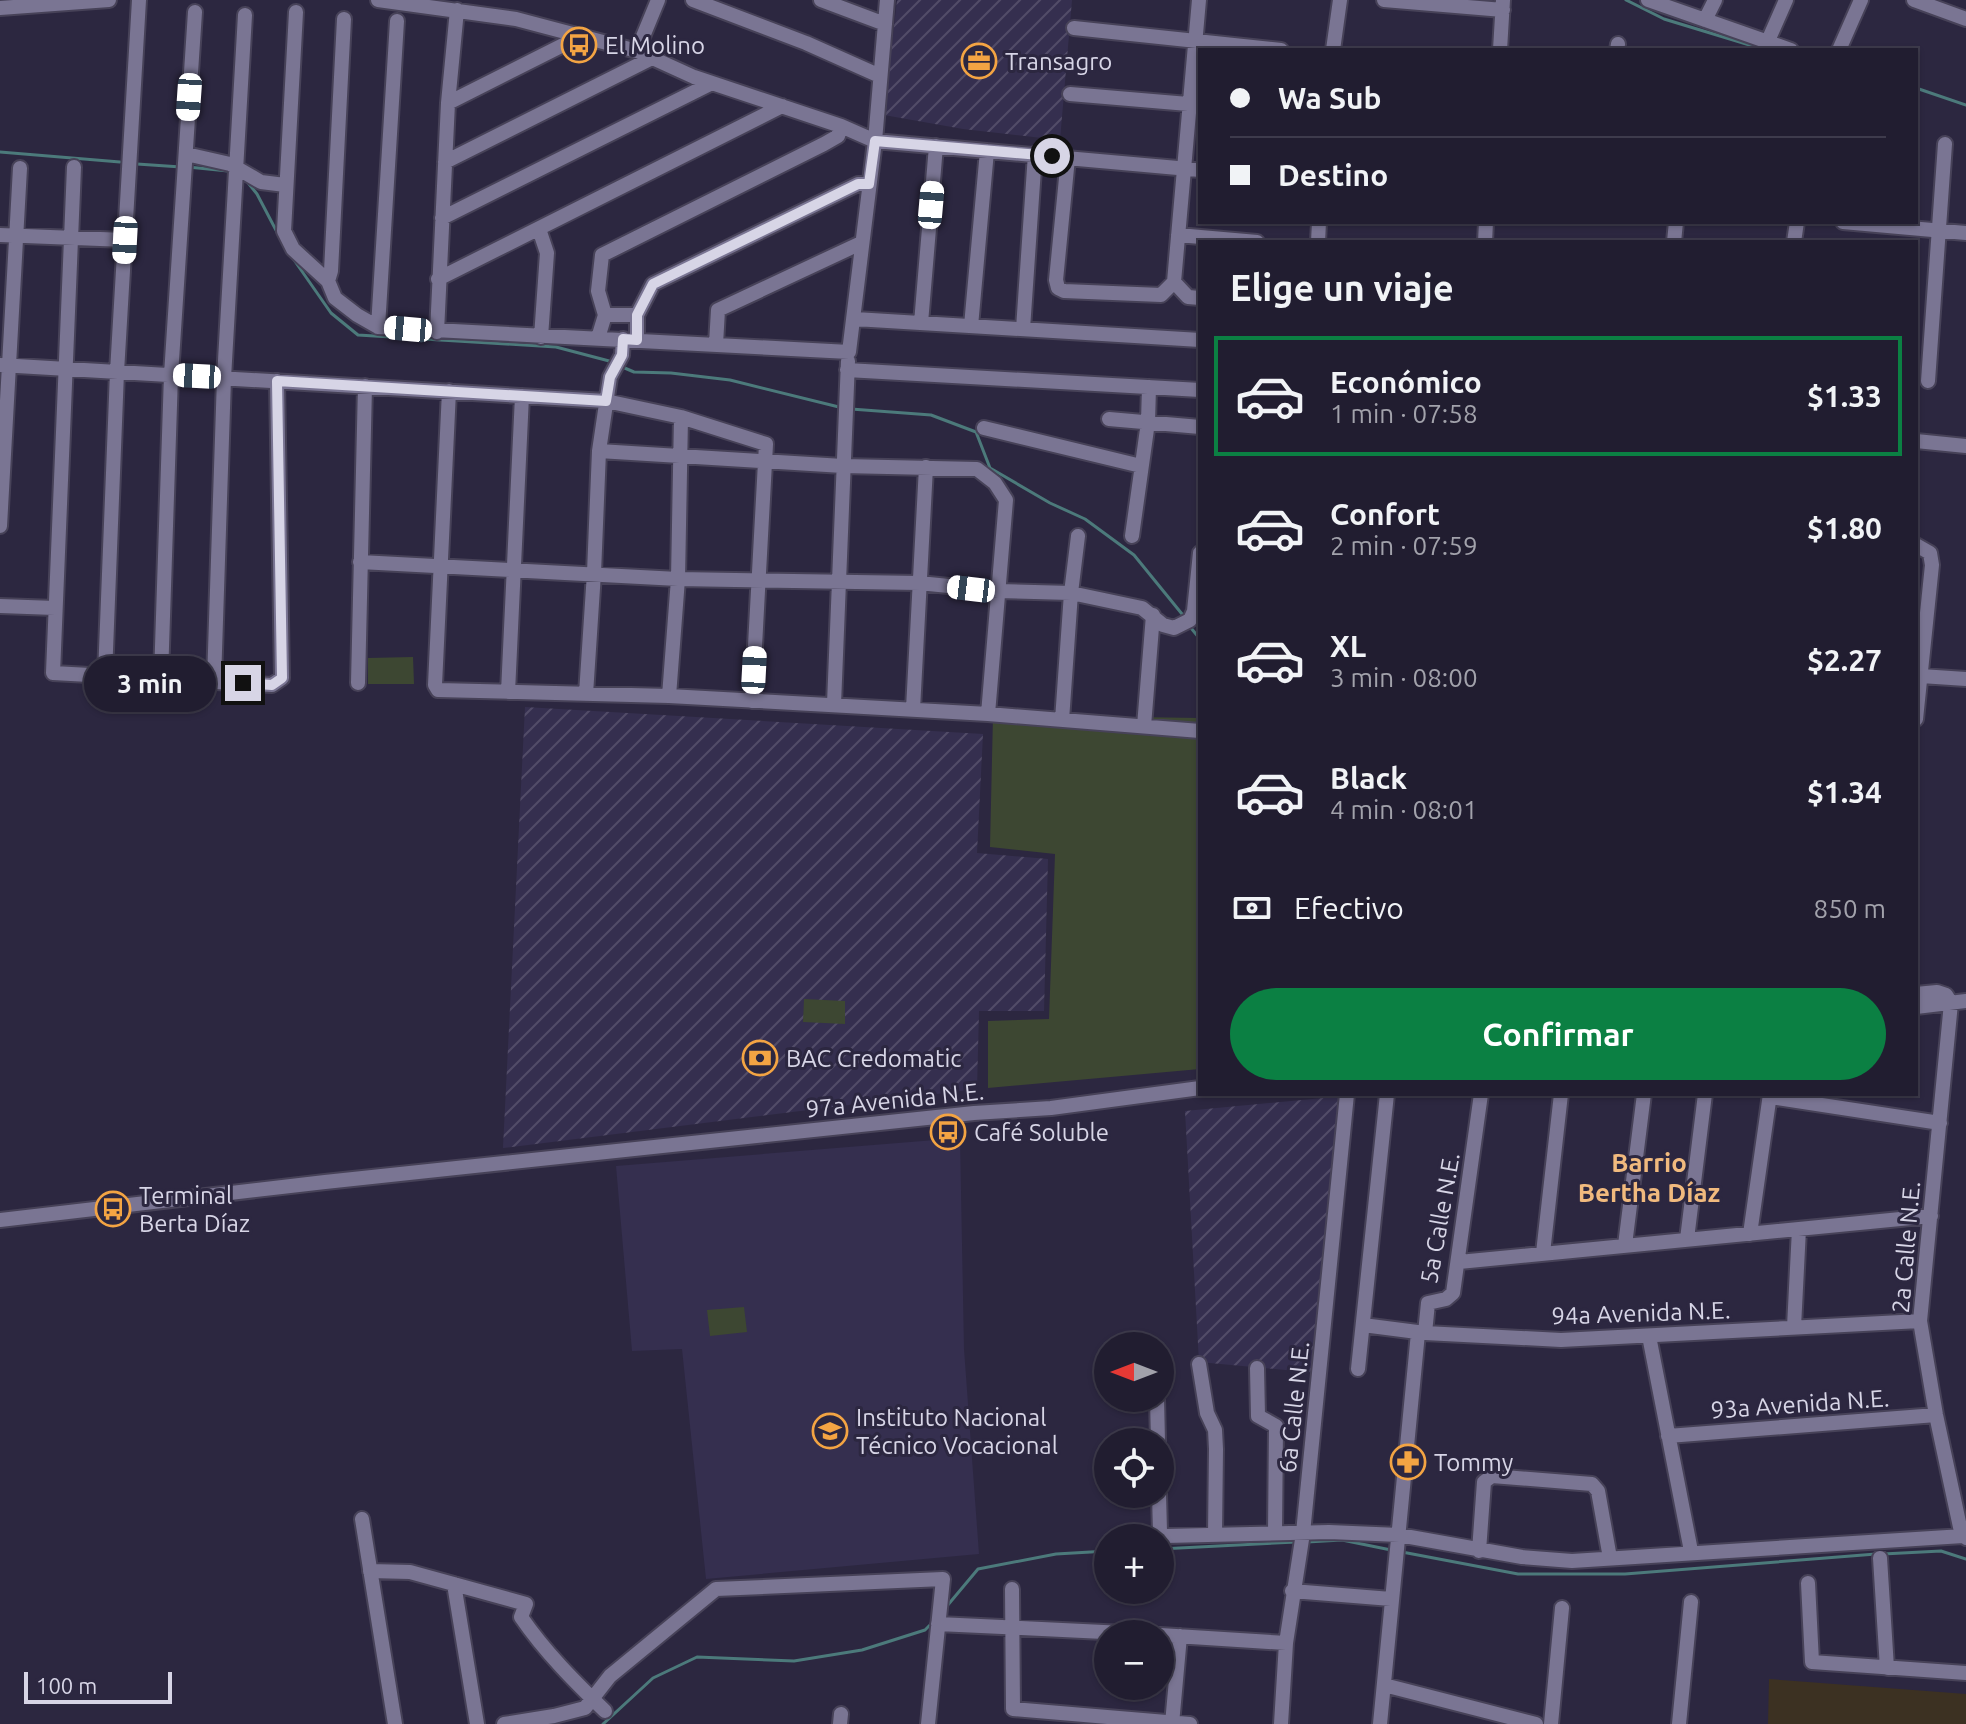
<!DOCTYPE html>
<html lang="es">
<meta charset="utf-8">
<style>
:root{--surface:#211d30;--page:#2d2a3c;--text:#f1f3f6;--muted:#a2a2ab;--line:#3e3b4c;--accent:#0b8043}
body{margin:0;font-family:Ubuntu,sans-serif;background:var(--page);color:var(--text);height:100vh;display:flex;flex-direction:column;font-size:30px;white-space:nowrap}
*{box-sizing:border-box;margin:0}
p{font-size:26px;color:var(--muted)}
.icon{flex:none;width:44px;height:44px;fill:none;stroke:currentColor;stroke-width:2;stroke-linecap:round;stroke-linejoin:round}
.map{position:relative;flex:1;overflow:hidden}
.details{position:absolute;left:1198px;top:240px;width:720px;height:856px;display:flex;flex-direction:column;background:var(--surface);border-radius:0px;box-shadow:0 2px 6px #0004,0 0 0 2px var(--line)}
.details>*{flex:none}
.top-card{position:absolute;left:1198px;top:48px;width:720px;height:176px;border-radius:0px;box-shadow:0 2px 6px #0004,0 0 0 2px var(--line);display:grid;align-content:center;height:176px;padding:0 32px;background:var(--surface)}
.needle{width:52px;rotate:270deg}
.buttons{position:absolute;left:1094px;top:1332px;display:grid;gap:16px}
.buttons a{display:grid;place-items:center;width:80px;height:80px;border-radius:50%;background:var(--surface);box-shadow:0 2px 6px #0004,0 0 0 2px var(--line);font-size:40px}
.scale{position:absolute;left:24px;bottom:20px;width:148px;box-sizing:border-box;padding-left:8px;border:4px solid #d7d5e6;border-top:0;font-size:22px;line-height:28px;white-space:nowrap;color:#d7d5e6;-webkit-text-stroke:6px #2c2740;paint-order:stroke}
.end{position:absolute;width:36px;height:36px;margin:-18px;border:10px solid #d7d5e6;background:#111;box-shadow:0 0 0 4px #111}
.from{border-radius:50%}
.bubble{position:absolute;height:56px;border-radius:28px;background:var(--surface);box-shadow:0 2px 6px #0004,0 0 0 2px var(--line);font-size:26px;font-weight:700;line-height:56px;text-align:center}
.car{position:absolute;width:24px;height:48px;margin:-24px -12px;border-radius:10px;box-shadow:0 0 6px 2px #0007;background:linear-gradient(#fff 24%,#345 0 40%,#fff 0 76%,#345 0 86%,#fff 0)}
.top-card b{display:flex;align-items:center;gap:28px;height:76px;font-size:30px}
.top-card b+b{border-top:2px solid var(--line)}
.top-card i{width:20px;height:20px;background:var(--text)}
ul{padding:0;list-style:none}
li{display:flex;align-items:center;gap:24px;height:120px;margin:0 16px 12px;padding:0 16px;border:4px solid transparent;border-radius:0px}
li div{flex:1}
li b{display:block;font-size:30px}
li em{font-style:normal;font-weight:700}
li.active{border-color:var(--accent)}
li>.icon{width:72px;height:72px;stroke-width:1.5}
h2{padding:0 32px;font-size:36px;line-height:96px}
.pay{display:flex;align-items:center;gap:20px;height:88px;padding:0 32px;font-size:30px}
.pay p{margin-inline-start:auto}
.action{display:flex;gap:16px;margin-top:auto;padding:16px 32px}
.action a{flex:1;height:92px;border-radius:48px;background:var(--accent);color:#fff;font-size:32px;font-weight:700;line-height:92px;text-align:center}
.map>svg:first-child{display:block}
.commercial{fill:#3c3122}
.industrial{fill:url(#industrial-furrows)}
.built{fill:#352f4f}
.grass{fill:#3d4732}
.lines{fill:none;stroke-linecap:round;stroke-linejoin:round}
.stream{stroke:#4c7a7b;stroke-width:3}
.minor-casing{stroke:#474258;stroke-width:18}
.minor{stroke:#7a7593;stroke-width:14}
.route{stroke:#d7d5e6;stroke-width:10}
.labels{text-anchor:middle;dominant-baseline:central;stroke-width:6;stroke-linejoin:round;paint-order:stroke}
.poi-label{font-size:24px;fill:#d7d5e6;stroke:#2c2740;text-anchor:start}
.street-label{font-size:24px;fill:#d7d5e6;stroke:#2c2740}
.neighbourhood-label{font-size:26px;font-weight:bold;fill:#f1ba7e;stroke:#2c2740}
</style>
<div class="map">
<svg width="1966" height="1724" viewBox="0 0 1966 1724">
<defs>
<pattern id="industrial-furrows" width="10" height="10" patternUnits="userSpaceOnUse" patternTransform="scale(2)"><rect width="10" height="10" fill="#352f4f"/><path d="M-1 1l2-2M0 10L10 0M9 11l2-2" fill="none" stroke="#524c68"/></pattern>
</defs>
<rect width="100%" height="100%" fill="#2c2740"/>
<path class="commercial" d="M 1769,1679 L 1966,1694 L 1966,1724 L 1768,1724 Z"/>
<path class="industrial" d="M 897,0 L 1072,0 L 1060,140 L 963,129 L 884,115 Z
M 525,707 L 983,734 L 977,853 L 1048,859 L 1044,1011 L 979,1011 L 977,1089 L 503,1148 Z
M 1344,1096 L 1317,1373 L 1199,1362 L 1185,1111 Z"/>
<path class="built" d="M 960,1138 L 964,1349 L 979,1554 L 706,1579 L 682,1349 L 632,1351 L 616,1166 Z"/>
<path class="grass" d="M 413,657 L 414,684 L 368,684 L 368,658 Z
M 993,715 L 1200,718 L 1200,1069 L 988,1088 L 988,1021 L 1049,1019 L 1055,854 L 990,847 Z
M 804,999 L 845,1001 L 845,1024 L 803,1022 Z
M 744,1307 L 747,1332 L 710,1336 L 707,1310 Z"/>
<g class="lines">
<path class="stream" d="M 1626,0 L 1664,19 L 1766,50
M 1916,88 L 1966,105
M 0,152 L 120,162
M 137,164 L 181,167
M 188,167 L 228,171
M 245,179 L 257,194 L 278,234
M 292,257 L 331,313 L 358,335 L 556,347 L 613,362
M 620,366 L 634,372 L 671,373 L 730,380 L 843,408
M 851,409 L 931,415 L 976,432 L 990,468 L 1050,503 L 1085,519 L 1134,555 L 1182,614
M 1191,628 L 1200,639
M 1307,1542 L 1342,1540 L 1391,1550
M 1160,1549 L 1296,1542
M 1402,1552 L 1518,1574 L 1625,1574 L 1876,1554
M 1883,1554 L 1941,1551 L 1966,1559
M 947,1606 L 978,1569 L 1056,1554 L 1108,1551
M 603,1724 L 653,1678 L 697,1657 L 794,1661 L 862,1650 L 925,1630 L 934,1621"/>
<g class="minor-casing">
<path id="minor" d="M 378,0 L 516,19 L 637,51 L 694,77 L 841,126 L 875,141 L 1200,170
M 693,0 L 806,43 L 880,76
M 821,0 L 885,24
M 1384,0 L 1503,10
M 1648,0 L 1791,50
M 1914,0 L 1966,19
M 0,8 L 109,0
M 296,12 L 284,231 L 293,249 L 328,281 L 335,298 L 357,315 L 378,327 L 849,352 L 875,141 L 887,0
M 1705,20 L 1715,0
M 1074,28 L 1281,50
M 1767,43 L 1786,0
M 1333,50 L 1340,0
M 1500,50 L 1503,0
M 1617,50 L 1618,44
M 1839,50 L 1861,0
M 637,51 L 658,0
M 1070,94 L 1200,105
M 448,103 L 581,36
M 186,154 L 230,164 L 261,182 L 285,185
M 1068,158 L 1056,280 L 1058,288 L 1064,291 L 1161,295 L 1174,282 L 1188,297 L 1200,298
M 445,162 L 652,58
M 74,167 L 53,673 L 272,685 L 282,678 L 277,381
M 442,218 L 712,83
M 1843,222 L 1966,233
M 539,229 L 547,253 L 541,337
M 0,235 L 125,240
M 1178,235 L 1257,242
M 1318,242 L 1319,222
M 1485,242 L 1486,222
M 1674,242 L 1676,222
M 1794,242 L 1797,222
M 438,279 L 782,106
M 328,281 L 331,271 L 344,19
M 1174,282 L 1199,0
M 605,315 L 598,291 L 602,255 L 824,144 L 838,136 L 841,126
M 855,319 L 1200,340
M 921,323 L 936,146
M 971,326 L 987,151
M 378,327 L 397,21
M 1023,329 L 1035,154
M 437,332 L 448,103 L 457,10
M 598,338 L 605,315 L 637,315
M 637,340 L 637,315 L 653,284 L 858,184 L 869,184
M 716,344 L 718,310 L 861,243
M 0,365 L 606,401 L 681,417 L 766,444 L 752,701
M 847,370 L 1200,390
M 1928,381 L 1945,144
M 449,391 L 435,685 L 438,690 L 669,696 L 988,714 L 1200,731
M 1109,419 L 1200,427
M 984,428 L 1141,466
M 1916,441 L 1966,446
M 599,451 L 843,466 L 977,469 L 995,483 L 1006,500 L 988,714
M 0,526 L 20,168
M 1132,536 L 1148,422 L 1149,387
M 1916,545 L 1930,553 L 1932,565 L 1916,719
M 360,562 L 678,579 L 919,583 L 998,591 L 1071,593 L 1142,608 L 1163,625 L 1174,628 L 1190,620 L 1194,611 L 1200,553
M 0,606 L 55,608
M 105,675 L 117,372 L 139,0
M 1921,676 L 1966,679
M 161,677 L 171,375 L 195,12
M 214,681 L 224,378 L 245,15
M 358,683 L 365,386
M 508,692 L 522,396
M 586,694 L 594,573 L 599,451 L 610,377 L 622,355 L 623,339
M 669,696 L 678,579 L 681,417
M 834,704 L 848,361
M 913,709 L 926,467
M 1062,720 L 1071,593 L 1078,536
M 1144,726 L 1153,615
M 1916,994 L 1937,992 L 1946,995 L 1951,1003 L 1920,1321 L 1936,1415 L 1960,1527 L 1966,1538
M 1916,1007 L 1966,1001
M 1770,1097 L 1940,1123
M 0,1220 L 325,1182 L 974,1113 L 1051,1108 L 1200,1088
M 1750,1234 L 1770,1094
M 1687,1239 L 1705,1094
M 1625,1245 L 1644,1094
M 1543,1253 L 1561,1094
M 1459,1262 L 1931,1216
M 1363,1325 L 1425,1333 L 1561,1340 L 1920,1321
M 1794,1327 L 1799,1229
M 1425,1333 L 1428,1303 L 1446,1299 L 1453,1293 L 1481,1094
M 1649,1336 L 1691,1551
M 1199,1364 L 1207,1413 L 1215,1430 L 1216,1449 L 1215,1535
M 1257,1368 L 1258,1416 L 1276,1426 L 1275,1533
M 1358,1369 L 1387,1094
M 1157,1398 L 1158,1442
M 1668,1436 L 1936,1415
M 1159,1494 L 1160,1532 L 1165,1536 L 1329,1532 L 1399,1535 L 1522,1557 L 1572,1561 L 1963,1536
M 362,1519 L 395,1724
M 1479,1551 L 1484,1482 L 1492,1476 L 1592,1484 L 1598,1491 L 1610,1558
M 1880,1558 L 1887,1668
M 370,1571 L 410,1572 L 526,1604 L 521,1617 C 545,1652 575,1682 605,1711
M 1808,1583 L 1812,1662 L 1966,1673
M 454,1584 L 477,1724
M 1012,1589 L 1013,1709 L 1190,1724
M 1292,1591 L 1391,1599
M 938,1624 L 1145,1634
M 1160,1635 L 1286,1643
M 1384,1685 L 1536,1724
M 504,1724 L 554,1716 L 585,1708 L 610,1676 L 716,1589 L 943,1579 L 928,1724
M 840,1724 L 841,1714
M 1172,1724 L 1180,1636
M 1281,1724 L 1286,1643 L 1303,1533 L 1347,1094
M 1380,1724 L 1418,1333
M 1551,1724 L 1562,1608
M 1679,1724 L 1691,1602"/>
</g>
<use href="#minor" class="minor"/>
</g>
<g class="lines">
<path class="route" d="M 243,683 L 272,685 L 282,678 L 277,381 L 606,401 L 610,377 L 622,355 L 623,339 L 637,340 L 637,315 L 653,284 L 858,184 L 869,184 L 875,141 L 1052,156"/>
</g>
<defs>
<g id="bus-ring" transform="scale(1.8)"><circle r="9.5" fill="#2c2740" stroke="#f3a443" stroke-width="1.5"/><path d="M-5-6H5V4H4V6H2V4H-2V6H-4V4H-5ZM-3.5-4V0h7V-4ZM-3.5 1.2v1.5H-2V1.2ZM2 1.2v1.5H3.5V1.2Z" fill="#f3a443"/></g>
<g id="office-ring" transform="scale(1.8)"><circle r="9.5" fill="#2c2740" stroke="#f3a443" stroke-width="1.5"/><path d="M-6-3h4V-5.5h4V-3h4V5H-6ZM-1-4.5V-3h2v-1.5ZM-6 0V1H6V0Z" fill="#f3a443"/></g>
<g id="bank-ring" transform="scale(1.8)"><circle r="9.5" fill="#2c2740" stroke="#f3a443" stroke-width="1.5"/><path d="M-6-4H6V4H-6ZM0-2.3a2.3 2.3 0 1 0 0 4.6a2.3 2.3 0 1 0 0-4.6Z" fill="#f3a443"/></g>
<g id="school-ring" transform="scale(1.8)"><circle r="9.5" fill="#2c2740" stroke="#f3a443" stroke-width="1.5"/><path d="M0-5L7-2L0 1L-7-2ZM-4 1L0 2.5L4 1V4Q0 6-4 4Z" fill="#f3a443"/></g>
<g id="pharmacy-ring" transform="scale(1.8)"><circle r="9.5" fill="#2c2740" stroke="#f3a443" stroke-width="1.5"/><path d="M-2-6h4v4h4v4h-4v4h-4v-4h-4v-4h4Z" fill="#f3a443"/></g>
</defs>
<g fill-rule="evenodd">
<use href="#bus-ring" x="579" y="45"/>
<use href="#office-ring" x="979" y="61"/>
<use href="#bank-ring" x="760" y="1058"/>
<use href="#bus-ring" x="948" y="1132"/>
<use href="#bus-ring" x="113" y="1209"/>
<use href="#school-ring" x="830" y="1431"/>
<use href="#pharmacy-ring" x="1408" y="1462"/>
</g>
<g class="labels">
<g class="poi-label">
<text x="605" y="45">El Molino</text>
<text x="1005" y="61">Transagro</text>
<text x="786" y="1058">BAC Credomatic</text>
<text x="974" y="1132">Café Soluble</text>
<text x="139" y="1195">Terminal<tspan x="139" dy="28">Berta Díaz</tspan></text>
<text x="856" y="1417">Instituto Nacional<tspan x="856" dy="28">Técnico Vocacional</tspan></text>
<text x="1434" y="1462">Tommy</text>
</g>
<g class="street-label">
<text transform="translate(895 1100) rotate(-6)">97a Avenida N.E.</text>
<text transform="translate(1440 1218) rotate(-80)">5a Calle N.E.</text>
<text transform="translate(1906 1247) rotate(-85)">2a Calle N.E.</text>
<text transform="translate(1641 1313) rotate(-2)">94a Avenida N.E.</text>
<text transform="translate(1800 1404) rotate(-4)">93a Avenida N.E.</text>
<text transform="translate(1294 1407) rotate(-84)">6a Calle N.E.</text>
</g>
<g class="neighbourhood-label">
<text x="1649" y="1162">Barrio<tspan x="1649" dy="30">Bertha Díaz</tspan></text>
</g>
</g>
</svg>
<div class="buttons">
<a><svg class="needle" viewBox="-14 -14 28 28"><path d="M0-13l5 13h-10z" fill="#e53935"/><path d="M0 13l5-13h-10z" fill="#a2a2ab"/></svg></a>
<a><svg class="icon" aria-label="locate" viewBox="0 0 24 24"><circle cx="12" cy="12" r="6"/><path d="M12 2v4M12 18v4M2 12h4M18 12h4"/></svg></a>
<a>+</a>
<a>−</a>
</div>
<div class="scale">100 m</div>
<i class="end from" style="left:1052px;top:156px"></i>
<i class="end" style="left:243px;top:683px"></i>
<div class="bubble" style="left:84px;top:656px;width:132px">3 min</div>
<i class="car" style="left:189px;top:97px;rotate:184deg"></i>
<i class="car" style="left:931px;top:205px;rotate:5deg"></i>
<i class="car" style="left:125px;top:240px;rotate:183deg"></i>
<i class="car" style="left:408px;top:329px;rotate:275deg"></i>
<i class="car" style="left:197px;top:376px;rotate:273deg"></i>
<i class="car" style="left:971px;top:589px;rotate:277deg"></i>
<i class="car" style="left:754px;top:670px;rotate:3deg"></i>
<div class="top-card">
<b><i class="from"></i>Wa Sub</b>
<b><i></i>Destino</b>
</div>
<section class="details">
<h2>Elige un viaje</h2>
<ul>
<li class="active"><svg class="icon" aria-label="car" viewBox="0 0 24 24"><path d="M5 17H2v-5l4-1 3-4h7l3 4 3 1v5h-3M9 17h6M6 11h13"/><circle cx="7" cy="17" r="2"/><circle cx="17" cy="17" r="2"/></svg><div><b>Económico</b><p>1 min · 07:58</p></div><em>$1.33</em></li>
<li><svg class="icon" aria-label="car" viewBox="0 0 24 24"><path d="M5 17H2v-5l4-1 3-4h7l3 4 3 1v5h-3M9 17h6M6 11h13"/><circle cx="7" cy="17" r="2"/><circle cx="17" cy="17" r="2"/></svg><div><b>Confort</b><p>2 min · 07:59</p></div><em>$1.80</em></li>
<li><svg class="icon" aria-label="car" viewBox="0 0 24 24"><path d="M5 17H2v-5l4-1 3-4h7l3 4 3 1v5h-3M9 17h6M6 11h13"/><circle cx="7" cy="17" r="2"/><circle cx="17" cy="17" r="2"/></svg><div><b>XL</b><p>3 min · 08:00</p></div><em>$2.27</em></li>
<li><svg class="icon" aria-label="car" viewBox="0 0 24 24"><path d="M5 17H2v-5l4-1 3-4h7l3 4 3 1v5h-3M9 17h6M6 11h13"/><circle cx="7" cy="17" r="2"/><circle cx="17" cy="17" r="2"/></svg><div><b>Black</b><p>4 min · 08:01</p></div><em>$1.34</em></li>
</ul>
<div class="pay"><svg class="icon" aria-label="cash" viewBox="0 0 24 24"><path d="M3 7h18v10H3z"/><circle cx="12" cy="12" r="2"/></svg>Efectivo<p>850 m</p></div>
<div class="action"><a>Confirmar</a></div>
</section>
</div>
